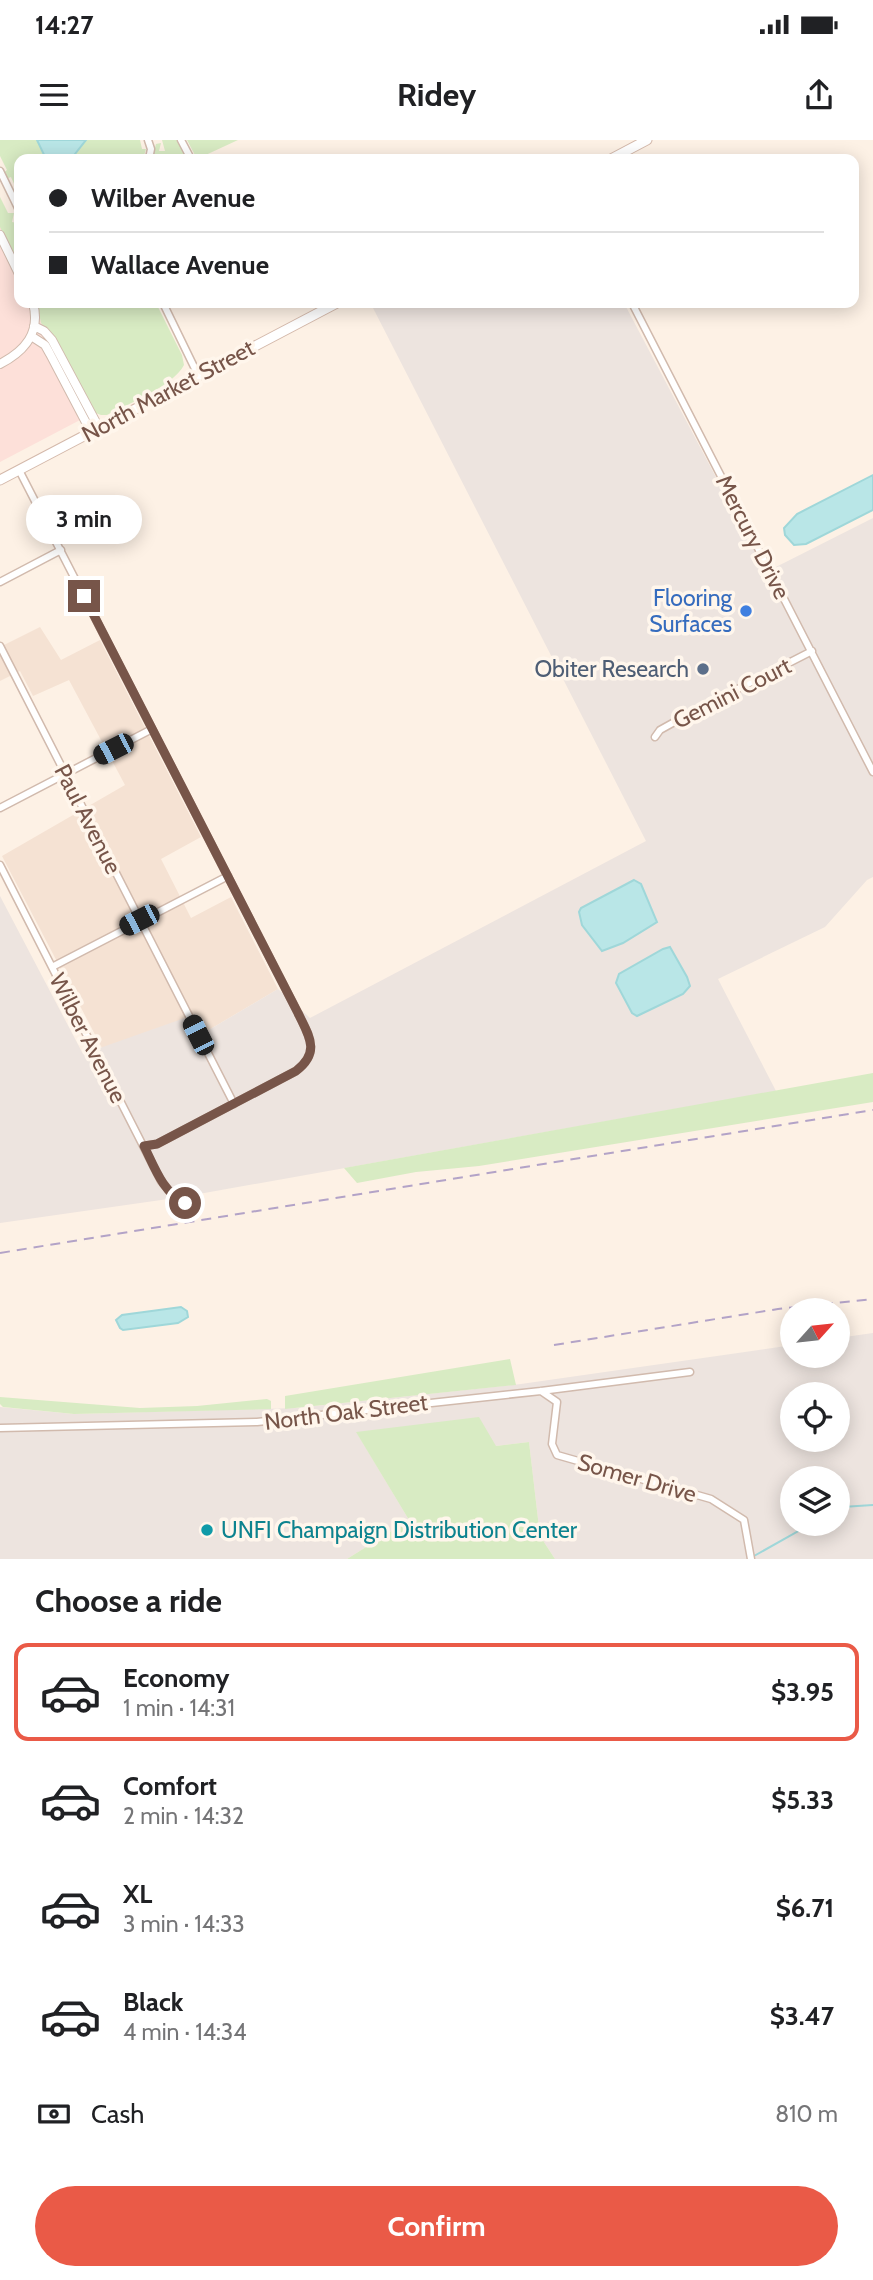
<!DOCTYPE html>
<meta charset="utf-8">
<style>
:root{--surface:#fff;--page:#f2f2f2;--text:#202124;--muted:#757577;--line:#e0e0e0;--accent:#ea5a47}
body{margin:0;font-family:Cabin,sans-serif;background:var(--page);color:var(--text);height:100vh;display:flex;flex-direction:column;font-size:26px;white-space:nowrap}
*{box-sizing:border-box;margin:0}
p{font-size:23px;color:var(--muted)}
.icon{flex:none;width:38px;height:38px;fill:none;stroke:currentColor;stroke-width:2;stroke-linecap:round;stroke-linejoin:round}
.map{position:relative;height:1419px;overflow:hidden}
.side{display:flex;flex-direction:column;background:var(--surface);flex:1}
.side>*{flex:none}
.banner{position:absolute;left:14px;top:14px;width:845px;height:154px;border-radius:14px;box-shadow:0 4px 18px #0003;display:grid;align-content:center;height:154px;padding:0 35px;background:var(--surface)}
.needle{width:46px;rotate:63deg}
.tools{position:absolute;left:780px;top:1158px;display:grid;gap:14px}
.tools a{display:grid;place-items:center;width:70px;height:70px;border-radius:50%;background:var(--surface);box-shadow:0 4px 18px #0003;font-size:35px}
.end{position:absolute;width:32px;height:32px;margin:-16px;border:9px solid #775549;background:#fff;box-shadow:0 0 0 4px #fff}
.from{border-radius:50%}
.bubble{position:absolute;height:49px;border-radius:24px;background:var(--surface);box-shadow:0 4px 18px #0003;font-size:23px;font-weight:700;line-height:49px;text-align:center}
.car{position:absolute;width:21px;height:42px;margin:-21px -10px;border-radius:9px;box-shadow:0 0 5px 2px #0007;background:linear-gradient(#222 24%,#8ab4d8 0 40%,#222 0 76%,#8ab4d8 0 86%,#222 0)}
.banner b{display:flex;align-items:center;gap:24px;height:66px;font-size:26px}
.banner b+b{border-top:2px solid var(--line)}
.banner i{width:18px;height:18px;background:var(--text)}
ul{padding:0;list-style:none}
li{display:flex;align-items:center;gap:21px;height:98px;margin:0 14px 10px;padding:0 21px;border:4px solid transparent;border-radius:14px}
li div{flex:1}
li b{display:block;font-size:26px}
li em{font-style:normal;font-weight:700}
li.on{border-color:var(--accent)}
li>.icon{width:63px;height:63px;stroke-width:1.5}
h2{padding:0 35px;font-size:32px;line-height:84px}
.pay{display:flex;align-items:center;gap:18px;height:77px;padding:0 35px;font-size:26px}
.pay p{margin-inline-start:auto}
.button{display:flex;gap:14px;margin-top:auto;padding:14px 35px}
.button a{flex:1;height:80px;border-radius:42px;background:var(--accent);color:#fff;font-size:28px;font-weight:700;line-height:80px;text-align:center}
.status{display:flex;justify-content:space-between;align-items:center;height:49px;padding:0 35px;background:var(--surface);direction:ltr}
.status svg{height:19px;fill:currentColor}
header{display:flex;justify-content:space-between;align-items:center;height:91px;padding:0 35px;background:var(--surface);font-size:32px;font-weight:700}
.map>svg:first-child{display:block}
.residential{fill:#f5e2d3}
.commercial{fill:#fde0d9}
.industrial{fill:#ede4df;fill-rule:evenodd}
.green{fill:#d8ebc3}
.water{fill:#b9e6e7;stroke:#9fd7d9;stroke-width:2}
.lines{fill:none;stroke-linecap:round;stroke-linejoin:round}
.stream{stroke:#9fd7d9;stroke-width:2}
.minor-casing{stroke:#d1baad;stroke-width:9}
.tertiary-casing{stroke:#d1baad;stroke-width:10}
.secondary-casing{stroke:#d4b9ab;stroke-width:11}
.minor{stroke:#fff;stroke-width:6}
.tertiary{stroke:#fff;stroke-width:8}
.secondary{stroke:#fff;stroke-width:9}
.rail{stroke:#b3a3c7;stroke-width:2;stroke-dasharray:10 7;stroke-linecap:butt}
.route{stroke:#775549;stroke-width:9}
.shop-dot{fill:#3f7fe0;stroke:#fff6ec;stroke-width:2.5}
.service-dot{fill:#5c6f8a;stroke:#fff6ec;stroke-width:2.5}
.culture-dot{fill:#0f9aa8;stroke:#fff6ec;stroke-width:2.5}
.labels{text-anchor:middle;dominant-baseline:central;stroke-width:7;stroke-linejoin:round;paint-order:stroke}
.street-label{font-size:23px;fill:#775549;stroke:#fff6ec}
.shop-label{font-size:23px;fill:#366cbe;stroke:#fff6ec;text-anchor:end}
.service-label{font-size:23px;fill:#4e5e75;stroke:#fff6ec;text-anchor:end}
.culture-label{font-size:23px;fill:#0d838f;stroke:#fff6ec;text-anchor:start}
</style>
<div class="status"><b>14:27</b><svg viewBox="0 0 49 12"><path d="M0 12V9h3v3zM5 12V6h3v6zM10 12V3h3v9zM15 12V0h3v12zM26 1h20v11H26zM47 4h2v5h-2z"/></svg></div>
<header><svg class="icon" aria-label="menu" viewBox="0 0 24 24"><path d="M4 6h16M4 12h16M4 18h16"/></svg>Ridey<svg class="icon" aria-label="share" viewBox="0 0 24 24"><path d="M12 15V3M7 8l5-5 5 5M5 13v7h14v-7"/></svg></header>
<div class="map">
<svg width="873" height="1419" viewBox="0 0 873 1419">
<rect width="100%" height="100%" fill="#fdf1e5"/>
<path class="residential" d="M 40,487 L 61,520 L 100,500 L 201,697 L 161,719 L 191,778 L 231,757 L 278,849 L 207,891 L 195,875 L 102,908 L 2,716 L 125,645 L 69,540 L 33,556 L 20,531 L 0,541 L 0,507 Z"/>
<path class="commercial" d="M 0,70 L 19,108 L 19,163 L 47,163 L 101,269 L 0,322 Z"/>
<path class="industrial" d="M 377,163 L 624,163 L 766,432 L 873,378 L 873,737 L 867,740 L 825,787 L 718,839 L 776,951 L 182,1057 L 0,1083 L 0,756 L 83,914 L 196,874 L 207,891 L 278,849 L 310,878 L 646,701 L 372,166 Z
M 873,1193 L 873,1419 L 555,1419 L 540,1396 L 529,1302 L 496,1306 L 357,1293 L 409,1380 L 347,1419 L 0,1419 L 0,1267 L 74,1274 L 296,1268 L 521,1244 L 793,1205 L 793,1216 L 838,1216 L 838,1198 ZM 793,1255 L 838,1255 L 838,1300 L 793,1300 ZM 793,1339 L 838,1339 L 838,1384 L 793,1384 Z"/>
<path class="green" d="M 0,0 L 140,0 L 142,9 L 146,9 L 143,19 L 19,19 L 19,55 L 11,37 L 6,39 L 3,33 L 7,30 L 0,16 Z
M 162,0 L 177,0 L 187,19 L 152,19 L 156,4 L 161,3 L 159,11 L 165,11 Z
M 187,0 L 238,0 L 197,19 Z
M 0,57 L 8,73 L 14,73 L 12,82 L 17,83 L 19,80 L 19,126 L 0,87 Z
M 37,163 L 156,163 L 182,215 L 184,225 C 173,246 128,264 107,275 L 101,275 L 93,272 L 49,192 L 41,183 Z
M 873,933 L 873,962 L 479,1026 L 416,1032 L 357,1043 L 344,1028 Z
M 510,1219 L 516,1245 L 285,1269 L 285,1256 Z
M 0,1257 L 140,1268 L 197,1266 L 267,1259 L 271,1261 L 271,1269 L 74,1274 L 3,1267 L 0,1264 Z
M 479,1277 L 496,1306 L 529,1302 L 540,1396 L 555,1419 L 347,1419 L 409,1380 L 356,1292 Z"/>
<path class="water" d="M 37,0 L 86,0 L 71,19 L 46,19 Z
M 873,335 L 873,370 L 806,404 L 794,405 L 785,395 L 784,388 L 797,374 Z
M 634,740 L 641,744 L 657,782 L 623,803 L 602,811 L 582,785 L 579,772 L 581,768 Z
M 670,807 L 687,837 L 690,846 L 683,854 L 637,876 L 632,873 L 616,843 L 619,834 L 663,809 Z
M 181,1167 L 187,1171 L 188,1177 L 178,1183 L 123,1190 L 120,1188 L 116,1180 L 122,1175 Z"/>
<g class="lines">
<path class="stream" d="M 838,1369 L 842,1367 L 873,1365
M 754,1416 L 811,1384"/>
<g class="minor-casing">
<path id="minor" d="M 148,0 L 151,9 L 149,19
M 181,0 L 191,19
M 0,31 L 19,70
M 163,163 L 198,235
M 632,163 L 873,632
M 19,330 L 298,873 C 309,896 321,912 296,931 L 157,1004 L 144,1006
M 0,442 L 61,410
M 0,506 L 234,964
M 655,597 L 660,590 L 687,575 L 812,511
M 0,668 L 152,589
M 0,725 L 161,1041 L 173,1055 L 185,1063
M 52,827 L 228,736
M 541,1251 L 557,1262 L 552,1304 L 557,1315 L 711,1359 L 744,1380 L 751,1419
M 0,1288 L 257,1282 L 541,1251 L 690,1232"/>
</g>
<g class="tertiary-casing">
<path id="tertiary" d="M 0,95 L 19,134
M 34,186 L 44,191 L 52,200 L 99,288
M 31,196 L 45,205 L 50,214 L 91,292
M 0,224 C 25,211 41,193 33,163"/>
</g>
<g class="secondary-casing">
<path id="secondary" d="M 611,19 L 647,0
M 0,340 L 337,163"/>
</g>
<use href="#minor" class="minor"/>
<use href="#tertiary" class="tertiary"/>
<use href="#secondary" class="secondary"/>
<path class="rail" d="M 0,1113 L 873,970
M 554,1205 L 778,1169 L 873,1159"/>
</g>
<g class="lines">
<path class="route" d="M 84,456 L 298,873 C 309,896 321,912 296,931 L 157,1004 L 144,1006 C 154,1026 163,1053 185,1063"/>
</g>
<circle class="shop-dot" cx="746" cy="471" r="7"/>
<circle class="service-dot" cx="703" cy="529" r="7"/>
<circle class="culture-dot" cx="207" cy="1390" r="7"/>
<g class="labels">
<g class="street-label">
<text transform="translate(168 251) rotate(-28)">North Market Street</text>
<text transform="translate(753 397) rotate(63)">Mercury Drive</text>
<text transform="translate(732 553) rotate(-27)">Gemini Court</text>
<text transform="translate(88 679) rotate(63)">Paul Avenue</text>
<text transform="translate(88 898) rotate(63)">Wilber Avenue</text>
<text transform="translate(346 1272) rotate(-7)">North Oak Street</text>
<text transform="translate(637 1338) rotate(16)">Somer Drive</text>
</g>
<g class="shop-label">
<text x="732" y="458">Flooring<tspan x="732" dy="26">Surfaces</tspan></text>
</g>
<g class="service-label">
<text x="689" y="529">Obiter Research</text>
</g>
<g class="culture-label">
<text x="221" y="1390">UNFI Champaign Distribution Center</text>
</g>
</g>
</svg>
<div class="tools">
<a><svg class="needle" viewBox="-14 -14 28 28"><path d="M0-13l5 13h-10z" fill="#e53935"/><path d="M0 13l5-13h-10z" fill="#757577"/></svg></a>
<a><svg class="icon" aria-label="locate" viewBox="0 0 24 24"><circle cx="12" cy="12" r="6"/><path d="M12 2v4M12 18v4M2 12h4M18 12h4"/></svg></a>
<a><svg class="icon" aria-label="layers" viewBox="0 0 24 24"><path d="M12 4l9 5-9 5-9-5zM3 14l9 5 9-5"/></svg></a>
</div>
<i class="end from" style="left:185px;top:1063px"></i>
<i class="end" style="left:84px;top:456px"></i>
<div class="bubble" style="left:26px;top:355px;width:116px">3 min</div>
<i class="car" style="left:113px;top:609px;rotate:243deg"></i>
<i class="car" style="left:139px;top:780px;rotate:243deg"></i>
<i class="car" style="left:198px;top:895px;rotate:333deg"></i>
<div class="banner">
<b><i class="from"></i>Wilber Avenue</b>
<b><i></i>Wallace Avenue</b>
</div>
</div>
<section class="side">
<h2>Choose a ride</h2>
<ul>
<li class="on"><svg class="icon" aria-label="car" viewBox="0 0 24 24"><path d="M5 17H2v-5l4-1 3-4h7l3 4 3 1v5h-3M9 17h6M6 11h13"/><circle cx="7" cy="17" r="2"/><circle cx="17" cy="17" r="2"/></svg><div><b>Economy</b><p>1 min · 14:31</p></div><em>$3.95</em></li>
<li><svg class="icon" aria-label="car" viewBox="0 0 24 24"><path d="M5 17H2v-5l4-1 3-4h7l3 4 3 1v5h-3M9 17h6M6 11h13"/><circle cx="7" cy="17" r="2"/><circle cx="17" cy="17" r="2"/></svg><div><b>Comfort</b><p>2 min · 14:32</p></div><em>$5.33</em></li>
<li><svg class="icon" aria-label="car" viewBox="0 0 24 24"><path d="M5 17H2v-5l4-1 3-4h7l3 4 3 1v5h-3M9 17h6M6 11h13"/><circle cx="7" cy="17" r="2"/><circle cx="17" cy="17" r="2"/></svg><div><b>XL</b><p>3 min · 14:33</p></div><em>$6.71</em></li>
<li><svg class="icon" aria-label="car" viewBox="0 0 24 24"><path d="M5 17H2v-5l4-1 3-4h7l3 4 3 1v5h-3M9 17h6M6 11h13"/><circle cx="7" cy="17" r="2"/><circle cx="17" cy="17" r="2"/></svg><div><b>Black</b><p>4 min · 14:34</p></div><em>$3.47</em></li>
</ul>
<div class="pay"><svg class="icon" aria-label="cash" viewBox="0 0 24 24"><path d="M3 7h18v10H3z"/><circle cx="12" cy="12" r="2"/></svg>Cash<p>810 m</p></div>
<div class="button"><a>Confirm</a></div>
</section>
